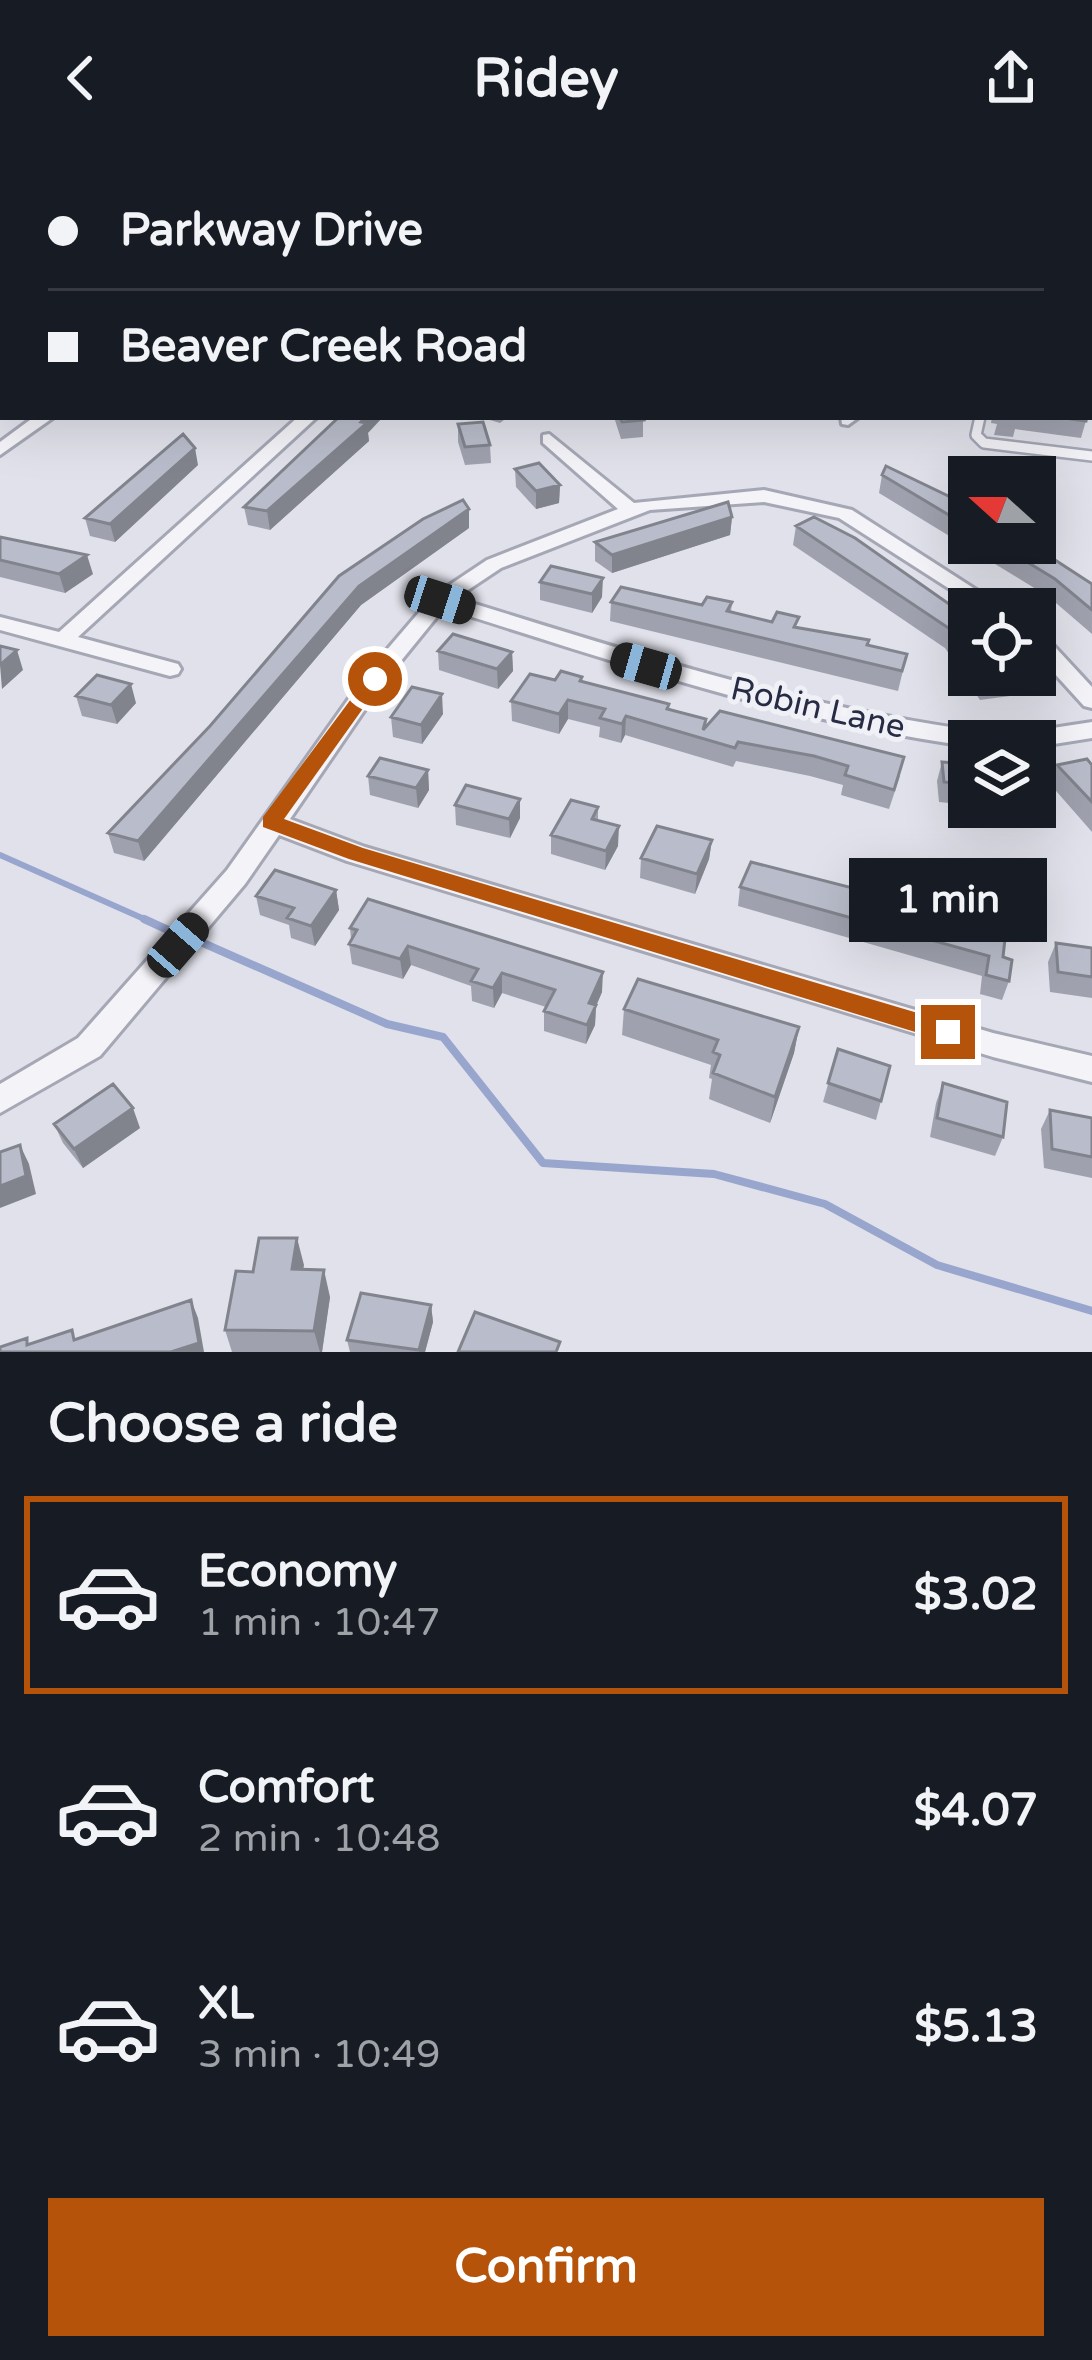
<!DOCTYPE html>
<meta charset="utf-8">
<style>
:root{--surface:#171b24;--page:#242831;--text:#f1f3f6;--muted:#9ea1a6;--line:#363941;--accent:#b45309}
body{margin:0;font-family:"Varela Round",sans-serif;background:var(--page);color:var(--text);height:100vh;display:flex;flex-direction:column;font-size:45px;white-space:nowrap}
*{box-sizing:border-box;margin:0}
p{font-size:39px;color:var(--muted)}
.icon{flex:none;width:66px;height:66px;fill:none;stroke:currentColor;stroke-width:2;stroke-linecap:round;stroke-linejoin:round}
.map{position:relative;height:1196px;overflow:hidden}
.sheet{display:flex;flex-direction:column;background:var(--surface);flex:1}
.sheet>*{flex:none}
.top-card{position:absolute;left:0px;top:0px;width:1092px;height:264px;box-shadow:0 12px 48px #0002;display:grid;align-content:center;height:264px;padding:0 48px;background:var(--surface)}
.needle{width:78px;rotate:291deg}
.fabs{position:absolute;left:948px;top:300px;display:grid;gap:24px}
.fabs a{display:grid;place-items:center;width:108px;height:108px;border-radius:0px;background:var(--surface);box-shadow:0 12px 48px #0002;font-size:60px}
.end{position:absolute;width:54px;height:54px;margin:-27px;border:15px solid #b45309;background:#fff;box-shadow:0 0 0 6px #fff}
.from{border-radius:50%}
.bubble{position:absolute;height:84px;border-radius:0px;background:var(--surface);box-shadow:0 12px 48px #0002;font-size:39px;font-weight:700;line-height:84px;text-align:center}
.car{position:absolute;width:36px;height:72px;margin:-36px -18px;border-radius:15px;box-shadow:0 0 9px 3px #0007;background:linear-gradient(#222 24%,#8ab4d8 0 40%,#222 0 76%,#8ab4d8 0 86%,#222 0)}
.top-card b{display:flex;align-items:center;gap:42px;height:114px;font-size:45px}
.top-card b+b{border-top:3px solid var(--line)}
.top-card i{width:30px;height:30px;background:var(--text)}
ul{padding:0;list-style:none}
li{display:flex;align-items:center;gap:36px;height:198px;margin:0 24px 18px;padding:0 24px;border:6px solid transparent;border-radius:0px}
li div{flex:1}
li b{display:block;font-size:45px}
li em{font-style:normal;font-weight:700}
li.selected{border-color:var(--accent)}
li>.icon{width:108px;height:108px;stroke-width:1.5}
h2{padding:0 48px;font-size:54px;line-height:144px}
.action{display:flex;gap:24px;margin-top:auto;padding:24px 48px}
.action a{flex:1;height:138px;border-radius:0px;background:var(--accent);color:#fff;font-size:48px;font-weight:700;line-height:138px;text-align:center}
header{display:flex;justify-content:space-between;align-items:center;height:156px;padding:0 48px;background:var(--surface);font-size:54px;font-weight:700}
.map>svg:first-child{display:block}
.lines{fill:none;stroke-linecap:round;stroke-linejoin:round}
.stream-far1{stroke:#98a5cd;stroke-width:6}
.stream{stroke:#98a5cd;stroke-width:8}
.service-far1-casing{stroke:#a5a7b5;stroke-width:10}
.service-casing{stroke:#a5a7b5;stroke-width:14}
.minor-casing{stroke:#a5a7b5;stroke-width:6}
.service-far1{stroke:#f3f3f8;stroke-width:8}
.service{stroke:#f3f3f8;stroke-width:9}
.minor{fill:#f3f3f8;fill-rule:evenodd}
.wall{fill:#9fa2ae}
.shaded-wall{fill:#82848d}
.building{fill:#b9bcca;stroke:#82848d;stroke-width:3}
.route{fill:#b45309}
.labels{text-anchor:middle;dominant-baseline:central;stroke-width:10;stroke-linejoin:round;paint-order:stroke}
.street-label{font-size:33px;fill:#272b43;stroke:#eff1f7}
</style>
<header><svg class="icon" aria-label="back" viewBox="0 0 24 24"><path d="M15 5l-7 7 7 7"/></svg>Ridey<svg class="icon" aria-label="share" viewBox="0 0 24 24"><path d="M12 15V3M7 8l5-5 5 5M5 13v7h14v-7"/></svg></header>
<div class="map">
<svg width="1092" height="1196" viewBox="0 0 1092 1196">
<rect width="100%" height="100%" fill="#e0e1ea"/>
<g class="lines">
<path class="stream-far1" d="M 0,699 L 151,766"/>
<path class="stream" d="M 144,763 L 168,774
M 203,787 L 387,868 L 443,881 L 543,1007 L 714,1018 L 825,1048 L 937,1109 L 1092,1155"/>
<g class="service-far1-casing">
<path id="service-far1" d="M 187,0 L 213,3
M 54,3 L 59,0
M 86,3 L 94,0
M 248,3 L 278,0
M 346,3 L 350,0
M 372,3 L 376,0
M 444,3 L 448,0"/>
</g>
<g class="service-casing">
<path id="service" d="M 980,261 L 976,279 L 984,287 L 1092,300"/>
</g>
<g class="minor-casing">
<path id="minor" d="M 725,0 L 737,0 L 739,3 L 727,3 Z
M 1089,52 L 1092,53 L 1092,61 L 1089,60 Z
M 3,63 L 3,72 L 0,73 L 0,64 Z
M 1092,79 L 1092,92 L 1089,93 L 1089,80 Z
M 1089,146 L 1092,147 L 1092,157 L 1089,156 Z
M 0,187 L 3,187 L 3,197 L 0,197 Z
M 1092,239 L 1092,249 L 1089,250 L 1089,240 Z
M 34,261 L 54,261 L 0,299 L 0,286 Z
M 298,261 L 317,261 L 78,481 L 178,508 L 181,513 L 178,518 L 170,520 L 0,474 L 0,461 L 59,476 Z
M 841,261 L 859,261 L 848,269 L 842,268 Z
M 549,278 L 634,347 L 764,334 L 852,354 L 1006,453 L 981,453 L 839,362 L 764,346 L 650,354 L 501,412 L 456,442 C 633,497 809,554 993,577 L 1005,585 L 969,585 L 969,590 C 790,566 616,506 444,452 L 383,527 L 290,663 L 365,691 L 993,877 L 1092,900 L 1092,926 L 993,901 L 347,705 L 279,679 L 245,728 L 100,900 L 0,957 L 0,928 L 78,882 L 227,714 L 367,517 L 433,440 L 487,404 L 618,353 L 543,287 L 543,279 Z
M 1035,476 L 1043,478 L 1092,531 L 1092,552 L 1084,550 L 1035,496 Z
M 1092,566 L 1092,582 L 1035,591 L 1035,585 L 1008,585 L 1020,577 Z"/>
</g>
<use href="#service-far1" class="service-far1"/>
<use href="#service" class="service"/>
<use href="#minor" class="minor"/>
</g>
<path class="wall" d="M 0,0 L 40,0 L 35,3 L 3,3 L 3,8 L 0,7 Z
M 480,261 L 508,261 L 500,267 Z
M 614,261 L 643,261 L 643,281 L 621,283 Z
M 992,261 L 1087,261 L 1081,282 L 1015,273 L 1013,281 L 994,279 L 997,268 L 991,267 Z
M 458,268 L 490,289 L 491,307 L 465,309 L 458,286 Z
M 368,277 L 369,285 L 270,374 L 248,369 L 244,351 Z
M 198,309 L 115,386 L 90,380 L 85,362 Z
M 515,313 L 560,329 L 559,347 L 536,353 L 516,331 Z
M 882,319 L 969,350 L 969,387 L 1029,387 L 1092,428 L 1092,478 L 1049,441 L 879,337 Z
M 732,361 L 730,379 L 612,417 L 595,405 L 595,386 Z
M 796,370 L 969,462 L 969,519 L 1014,519 L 1016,521 L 1010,540 L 980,544 L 945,492 L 793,389 Z
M 469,372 L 361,449 L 144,705 L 114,697 L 108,677 L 210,570 L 339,420 Z
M 0,381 L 93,418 L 65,437 L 0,421 Z
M 540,426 L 602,441 L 592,457 L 540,444 Z
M 611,446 L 702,449 L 732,446 L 731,456 L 907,498 L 898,535 L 610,465 Z
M 438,495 L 512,496 L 513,515 L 498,533 L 439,514 Z
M 582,521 L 582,526 L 706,563 L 705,572 L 900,620 L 889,653 L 841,639 L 843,629 L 810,620 L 736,605 L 733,611 L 625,579 L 621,587 L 599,581 L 600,571 L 568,563 L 559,578 L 512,565 L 511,545 L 555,524 Z
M 76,540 L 136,547 L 117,568 L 82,560 Z
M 443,558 L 422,588 L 393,581 L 391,561 Z
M 942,606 L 969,608 L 969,649 L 939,646 L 937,625 Z
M 1057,609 L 1092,609 L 1092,676 L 1050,628 Z
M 428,614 L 429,634 L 418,652 L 370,639 L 368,620 Z
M 520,643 L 520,662 L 510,682 L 456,669 L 455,649 Z
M 598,651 L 598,664 L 618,690 L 605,714 L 551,698 L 551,679 Z
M 712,684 L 709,703 L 695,738 L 640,722 L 641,702 Z
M 740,731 L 937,754 L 940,744 L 1003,801 L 1009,825 L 1002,844 L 980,838 L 982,820 L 738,750 Z
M 336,734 L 339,754 L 315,790 L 291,782 L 289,769 L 260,759 L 256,740 Z
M 350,772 L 602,836 L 596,850 L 595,869 L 586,888 L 544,875 L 544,855 L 546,851 L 502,837 L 494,852 L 472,845 L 471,830 L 411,809 L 403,823 L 352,808 L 349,788 L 351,783 Z
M 1056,787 L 1092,792 L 1092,842 L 1050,836 L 1048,806 Z
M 624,853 L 799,871 L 794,897 L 770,967 L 709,943 L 712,923 L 709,922 L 711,909 L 622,879 Z
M 838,893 L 881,945 L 876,964 L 823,946 Z
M 943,927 L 1003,981 L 995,1000 L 930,981 L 936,947 Z
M 1050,954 L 1092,962 L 1092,1022 L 1044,1012 L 1041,973 Z
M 54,968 L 140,972 L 83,1012 L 63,987 Z
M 297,1082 L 303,1113 L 330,1141 L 322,1196 L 232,1196 L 225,1174 Z
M 431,1149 L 433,1166 L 425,1196 L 350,1196 L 347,1184 Z"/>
<path class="shaded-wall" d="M 159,0 L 185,0 L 186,3 L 154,3 Z
M 365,261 L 383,261 L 368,277 L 369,285 L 270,374 L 267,355 Z
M 195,292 L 198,309 L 115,386 L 110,368 Z
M 560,329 L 559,347 L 536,353 L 536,335 Z
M 469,353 L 469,372 L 361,449 L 144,705 L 138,685 L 359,430 Z
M 732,361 L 730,379 L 612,417 L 612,399 Z
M 87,399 L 93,418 L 65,437 L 59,418 Z
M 603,422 L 602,441 L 592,457 L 592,438 Z
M 17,494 L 23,514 L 2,533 L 0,509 Z
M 512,496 L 513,515 L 498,533 L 497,513 Z
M 131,528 L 136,547 L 117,568 L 111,549 Z
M 442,538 L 443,558 L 422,588 L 421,569 Z
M 568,544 L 568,563 L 559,578 L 559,558 Z
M 626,560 L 625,579 L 621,587 L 622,568 Z
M 428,614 L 429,634 L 418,652 L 416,632 Z
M 520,643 L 520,662 L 510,682 L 509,663 Z
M 619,670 L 618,690 L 605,714 L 606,695 Z
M 712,684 L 709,703 L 695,738 L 697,718 Z
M 336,734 L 339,754 L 315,790 L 311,770 Z
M 408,790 L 411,809 L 403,823 L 400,803 Z
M 603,816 L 602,836 L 596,850 L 595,869 L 586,888 L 589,847 Z
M 502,817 L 502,837 L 494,852 L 493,832 Z
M 799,871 L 794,897 L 770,967 L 775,941 Z
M 133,952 L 140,972 L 83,1012 L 74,993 Z
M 20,989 L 29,1008 L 36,1038 L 0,1052 L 0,1030 Z
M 297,1082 L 304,1109 L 299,1140 L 292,1113 Z
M 324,1114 L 330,1141 L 322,1196 L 320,1196 L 314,1175 Z
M 191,1144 L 198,1162 L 204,1196 L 171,1196 Z
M 431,1149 L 433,1166 L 425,1196 L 419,1196 Z"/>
<path class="building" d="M 471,0 L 545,0 L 542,3 L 474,3 Z
M 553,0 L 608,0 L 607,3 L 551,3 Z
M 772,0 L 791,0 L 791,3 L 772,3 Z
M 921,0 L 937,0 L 935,3 L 921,3 Z
M 984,0 L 1015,0 L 1013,3 L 982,3 Z
M 1064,0 L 1092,0 L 1092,41 L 1089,42 L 1089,3 L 1063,3 Z
M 339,261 L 365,261 L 361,266 L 367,267 L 267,355 L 244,351 Z
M 620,261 L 643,261 L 644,264 L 622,266 Z
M 1057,261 L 1087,261 L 1086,265 Z
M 483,266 L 490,289 L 465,291 L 458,268 Z
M 183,278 L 195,292 L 110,368 L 85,362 Z
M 539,307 L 560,329 L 536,335 L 515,313 Z
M 886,310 L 969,350 L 969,371 L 882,319 Z
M 463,344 L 469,353 L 359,430 L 138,685 L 108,677 L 210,570 L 339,420 L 423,363 Z
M 728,346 L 732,361 L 612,399 L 595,386 Z
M 814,361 L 855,382 L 969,462 L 969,501 L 950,473 L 796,370 Z
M 0,381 L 87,399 L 59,418 L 0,404 Z
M 996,387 L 1029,387 L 1092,428 L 1092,454 L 1055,423 Z
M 551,410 L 603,422 L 592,438 L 540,426 Z
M 621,431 L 702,449 L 707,441 L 732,446 L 727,455 L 772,466 L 777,456 L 799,461 L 794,471 L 869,484 L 867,489 L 907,498 L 902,515 L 611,446 Z
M 453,478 L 512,496 L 497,513 L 438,495 Z
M 0,490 L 17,494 L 0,509 Z
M 561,515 L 582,521 L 580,525 L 669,548 L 667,553 L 706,563 L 703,574 L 720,555 L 904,601 L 894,634 L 845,619 L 848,610 L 814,600 L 738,586 L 735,592 L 626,560 L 622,568 L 600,562 L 605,553 L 568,544 L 559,558 L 511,545 L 530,518 L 555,524 Z
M 97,519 L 131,528 L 111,549 L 76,540 Z
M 982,519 L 1014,519 L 1016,521 L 986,525 Z
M 412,531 L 442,538 L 421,569 L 391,561 Z
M 380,602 L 428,614 L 416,632 L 368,620 Z
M 1087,603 L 1092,609 L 1092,646 L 1057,609 Z
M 942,606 L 969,608 L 969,629 L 944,626 Z
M 466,629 L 520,643 L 509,663 L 455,649 Z
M 571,644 L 598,651 L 592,663 L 619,670 L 606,695 L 551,679 Z
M 657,670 L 712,684 L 697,718 L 641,702 Z
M 751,706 L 938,754 L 940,744 L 961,749 L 959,762 L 1006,774 L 1003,801 L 1012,804 L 1009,825 L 986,819 L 989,800 L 740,731 Z
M 275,714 L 336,734 L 311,770 L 287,762 L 294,752 L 256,740 Z
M 368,743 L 603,816 L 589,847 L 596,849 L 587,869 L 544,855 L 555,834 L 502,817 L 493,832 L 471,825 L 478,813 L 408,790 L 400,803 L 349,788 L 357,774 L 350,772 Z
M 1056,787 L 1092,792 L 1092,821 L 1058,816 Z
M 638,823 L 799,871 L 775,941 L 713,917 L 720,899 L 713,896 L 718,884 L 624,853 Z
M 838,893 L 890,910 L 881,945 L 828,927 Z
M 943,927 L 1007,946 L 1003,981 L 937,962 Z
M 113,928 L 133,952 L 74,993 L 54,968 Z
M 1050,954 L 1092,962 L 1092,1001 L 1052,993 Z
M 20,989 L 26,1020 L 0,1030 L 0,996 Z
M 259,1082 L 297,1082 L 292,1113 L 324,1114 L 314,1175 L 225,1174 L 236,1115 L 253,1116 Z
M 361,1137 L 431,1149 L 419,1194 L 347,1184 Z
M 191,1144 L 199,1187 L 171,1196 L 0,1196 L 0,1191 L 27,1182 L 27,1189 L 72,1174 L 74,1184 Z
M 475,1156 L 560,1186 L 556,1196 L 458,1196 Z"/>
<path class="route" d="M 369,519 L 384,523 L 284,663 L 363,692 L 948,866 L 956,869 L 956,883 L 948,886 L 349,703 L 263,671 L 263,661 Z"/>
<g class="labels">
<g class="street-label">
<text transform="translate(818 552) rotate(13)">Robin Lane</text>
</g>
</g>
</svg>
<div class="fabs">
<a><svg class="needle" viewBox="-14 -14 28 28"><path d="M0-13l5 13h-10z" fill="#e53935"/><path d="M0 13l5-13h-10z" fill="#9ea1a6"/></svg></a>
<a><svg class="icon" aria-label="locate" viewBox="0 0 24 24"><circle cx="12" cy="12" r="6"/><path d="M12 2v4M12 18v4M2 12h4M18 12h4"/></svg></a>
<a><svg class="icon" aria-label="layers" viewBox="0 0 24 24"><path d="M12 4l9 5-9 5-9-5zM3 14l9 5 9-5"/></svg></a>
</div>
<i class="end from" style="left:375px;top:523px"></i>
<i class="end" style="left:948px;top:876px"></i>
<div class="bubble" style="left:849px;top:702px;width:198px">1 min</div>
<i class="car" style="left:440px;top:444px;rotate:108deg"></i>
<i class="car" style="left:646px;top:510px;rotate:286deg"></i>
<i class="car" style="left:178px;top:789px;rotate:41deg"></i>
<div class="top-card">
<b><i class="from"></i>Parkway Drive</b>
<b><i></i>Beaver Creek Road</b>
</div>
</div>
<section class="sheet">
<h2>Choose a ride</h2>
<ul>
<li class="selected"><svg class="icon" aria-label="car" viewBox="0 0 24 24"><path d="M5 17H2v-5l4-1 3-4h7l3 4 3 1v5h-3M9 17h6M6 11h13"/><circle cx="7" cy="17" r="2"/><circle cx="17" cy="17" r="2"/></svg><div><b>Economy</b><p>1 min · 10:47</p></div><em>$3.02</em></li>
<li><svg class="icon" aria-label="car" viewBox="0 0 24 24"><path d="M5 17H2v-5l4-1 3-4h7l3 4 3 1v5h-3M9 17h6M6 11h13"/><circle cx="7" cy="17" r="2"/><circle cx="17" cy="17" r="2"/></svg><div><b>Comfort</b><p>2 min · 10:48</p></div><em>$4.07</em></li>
<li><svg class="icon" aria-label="car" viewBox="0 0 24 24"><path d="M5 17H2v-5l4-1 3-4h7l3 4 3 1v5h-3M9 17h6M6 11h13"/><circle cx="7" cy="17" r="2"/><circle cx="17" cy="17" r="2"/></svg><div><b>XL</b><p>3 min · 10:49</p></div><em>$5.13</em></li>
</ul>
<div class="action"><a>Confirm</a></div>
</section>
